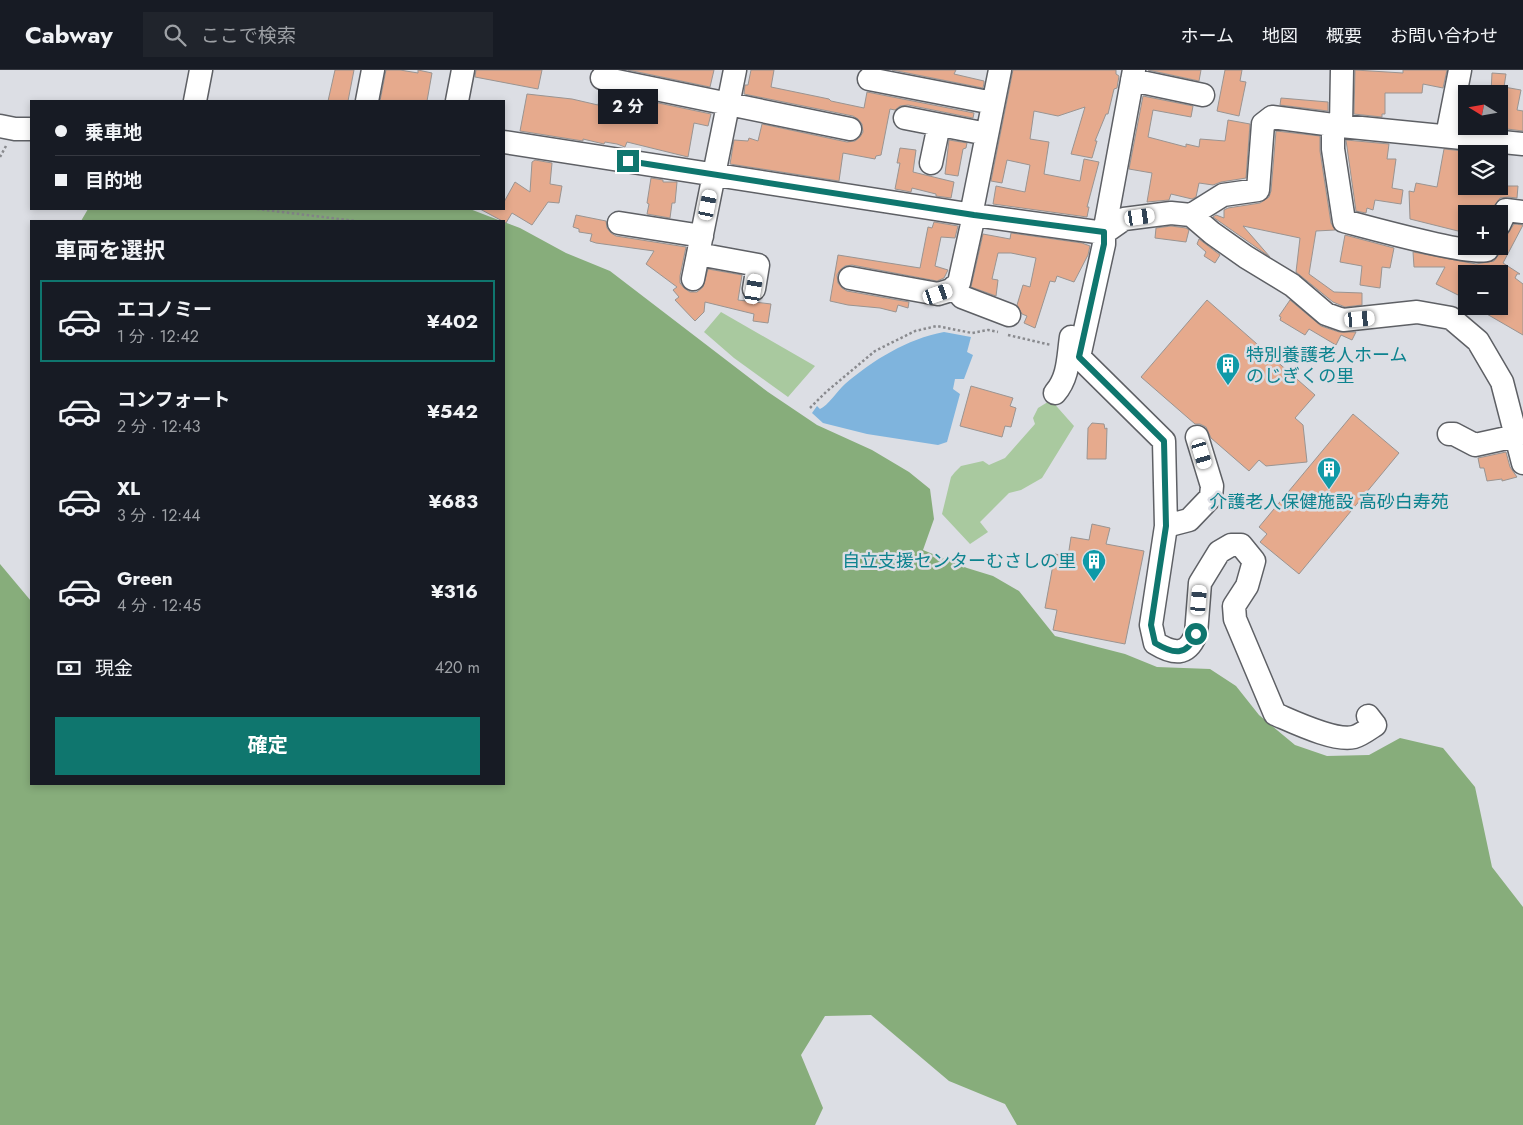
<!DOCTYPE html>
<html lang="ja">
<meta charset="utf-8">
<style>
:root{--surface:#171b24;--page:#20242c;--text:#f1f3f6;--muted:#9ea1a6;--line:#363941;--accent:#0f766e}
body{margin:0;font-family:Jost,"Noto Sans JP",sans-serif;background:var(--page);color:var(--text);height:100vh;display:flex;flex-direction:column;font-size:19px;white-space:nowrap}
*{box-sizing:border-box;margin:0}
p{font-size:16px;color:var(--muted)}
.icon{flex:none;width:28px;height:28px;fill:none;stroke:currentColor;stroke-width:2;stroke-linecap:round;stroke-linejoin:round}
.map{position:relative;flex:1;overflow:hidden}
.sheet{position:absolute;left:30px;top:150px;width:475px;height:565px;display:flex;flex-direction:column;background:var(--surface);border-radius:0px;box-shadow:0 2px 8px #0003}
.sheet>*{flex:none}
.guide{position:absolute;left:30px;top:30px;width:475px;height:110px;border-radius:0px;box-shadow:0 2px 8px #0003;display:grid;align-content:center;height:110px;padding:0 25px;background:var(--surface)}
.needle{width:32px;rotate:281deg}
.controls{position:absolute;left:1458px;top:15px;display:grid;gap:10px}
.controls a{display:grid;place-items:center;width:50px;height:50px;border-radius:0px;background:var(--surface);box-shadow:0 2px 8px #0003;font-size:25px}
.end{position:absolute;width:22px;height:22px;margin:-11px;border:6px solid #0f766e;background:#fff;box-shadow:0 0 0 2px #fff}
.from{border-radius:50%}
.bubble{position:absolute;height:35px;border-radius:0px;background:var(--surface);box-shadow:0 2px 8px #0003;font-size:16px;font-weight:700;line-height:35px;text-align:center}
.car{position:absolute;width:15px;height:30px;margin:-15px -8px;border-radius:6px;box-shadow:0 0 4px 1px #0007;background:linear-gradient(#fff 24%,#345 0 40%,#fff 0 76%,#345 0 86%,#fff 0)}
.guide b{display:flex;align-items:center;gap:18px;height:48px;font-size:19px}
.guide b+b{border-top:1px solid var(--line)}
.guide i{width:12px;height:12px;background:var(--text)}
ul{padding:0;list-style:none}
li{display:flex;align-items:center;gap:15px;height:82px;margin:0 10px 8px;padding:0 15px;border:2px solid transparent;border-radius:0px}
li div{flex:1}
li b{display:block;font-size:19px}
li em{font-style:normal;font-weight:700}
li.active{border-color:var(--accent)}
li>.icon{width:45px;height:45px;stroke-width:1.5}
h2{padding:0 25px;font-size:22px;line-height:60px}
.pay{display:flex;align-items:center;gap:12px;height:55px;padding:0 25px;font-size:19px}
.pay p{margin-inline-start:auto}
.action{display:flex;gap:10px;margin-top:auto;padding:10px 25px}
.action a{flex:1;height:58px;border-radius:0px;background:var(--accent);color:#fff;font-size:20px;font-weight:700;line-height:58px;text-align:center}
header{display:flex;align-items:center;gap:30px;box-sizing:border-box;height:70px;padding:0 25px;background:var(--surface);border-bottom:1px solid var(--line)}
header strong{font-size:24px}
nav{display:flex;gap:28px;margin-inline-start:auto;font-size:18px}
.search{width:350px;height:45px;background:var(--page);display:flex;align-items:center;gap:12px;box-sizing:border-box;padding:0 18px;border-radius:0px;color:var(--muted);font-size:19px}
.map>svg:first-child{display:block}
.green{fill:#a9c99f}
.forest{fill:#87ad7b}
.water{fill:#7fb4dd}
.building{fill:#e6aa8d;stroke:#9a9491}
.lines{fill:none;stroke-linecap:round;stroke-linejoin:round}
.minor-casing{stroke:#5e6065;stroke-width:25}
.path{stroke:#898a8e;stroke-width:2.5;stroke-dasharray:2.5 2.5;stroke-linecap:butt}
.minor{stroke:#fff;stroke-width:22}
.route{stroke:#0f766e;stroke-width:6}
.labels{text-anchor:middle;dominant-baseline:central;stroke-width:5;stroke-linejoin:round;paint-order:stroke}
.culture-label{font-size:18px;fill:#0d838f;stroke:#dcdee4;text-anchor:start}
</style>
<header>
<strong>Cabway</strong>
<div class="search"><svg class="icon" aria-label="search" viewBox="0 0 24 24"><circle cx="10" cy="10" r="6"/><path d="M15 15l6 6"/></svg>ここで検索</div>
<nav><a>ホーム</a><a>地図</a><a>概要</a><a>お問い合わせ</a></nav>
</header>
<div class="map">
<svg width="1523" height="1055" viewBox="0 0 1523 1055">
<rect width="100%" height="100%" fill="#dcdee4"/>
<path class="green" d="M 721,242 L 815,296 L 788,327 L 734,288 L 704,262 Z
M 1051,330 L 1074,356 L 1042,408 L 1021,420 L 1009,423 L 980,452 L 988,462 L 970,474 L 942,444 L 951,407 L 955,402 L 961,396 L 983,391 L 989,395 L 1005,388 L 1035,354 L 1033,348 L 1038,338 Z"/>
<path class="forest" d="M 88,139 L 470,139 L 501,151 L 81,151 Z
M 504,152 L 520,158 L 566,183 L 610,201 L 768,322 L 817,355 L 872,380 L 909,402 L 930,419 L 934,449 L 923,480 L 967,498 L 993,506 L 1019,521 L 1055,566 L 1125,584 L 1157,597 L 1210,599 L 1236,616 L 1259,645 L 1295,675 L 1327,686 L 1369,685 L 1400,668 L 1443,678 L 1475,717 L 1492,797 L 1523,837 L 1523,1055 L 1017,1055 L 1005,1034 L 949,1011 L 871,945 L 825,946 L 801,985 L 823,1038 L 815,1055 L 0,1055 L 0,494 L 31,531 L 31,714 L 504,714 Z"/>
<path class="water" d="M 944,262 L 971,267 L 967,282 L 973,285 L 964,309 L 955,309 L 953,319 L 960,324 L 947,372 L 938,375 L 867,364 L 823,353 L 812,343 L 817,336 L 820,339 C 828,336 837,321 845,314 C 873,290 907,269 944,262 Z"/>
<path class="building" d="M 335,0 L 354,0 L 348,31 L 328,31 Z
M 386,0 L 400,0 L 418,3 L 418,0 L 432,3 L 427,31 L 380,31 Z
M 476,0 L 542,0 L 538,19 L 475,7 Z
M 628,0 L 714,0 L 710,17 Z
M 751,0 L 774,0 L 771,17 L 829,29 L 831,31 L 864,38 L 867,22 L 974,43 L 973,48 L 908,35 L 900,36 L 895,40 L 890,39 L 881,85 L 876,86 L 875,89 L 843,83 L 839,111 L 730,94 L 734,70 L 748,71 L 749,68 L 758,71 L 762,54 L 847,72 L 855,71 L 860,67 L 863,62 L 862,54 L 858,49 L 853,46 L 744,24 L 745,15 L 748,15 Z
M 892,0 L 956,0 L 954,4 L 984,11 L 984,13 L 983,18 Z
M 1013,0 L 1116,0 L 1116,4 L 1119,6 L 1117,18 L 1114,19 L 1108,44 L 1106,44 L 1095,71 L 1097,71 L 1092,88 L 1071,84 L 1085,37 L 1058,46 L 1034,41 L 1030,69 L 1049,72 L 1044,104 L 1080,111 L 1084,89 L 1099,92 L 1087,137 L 1089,137 L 1087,147 L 993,134 L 996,116 L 1025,122 L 1030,95 L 1007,90 L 1002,113 L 991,111 Z
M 1148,0 L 1201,0 L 1199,11 Z
M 1225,0 L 1242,0 L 1240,11 L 1246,12 L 1239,46 L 1217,41 Z
M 1355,0 L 1403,3 L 1403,0 L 1447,0 L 1443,18 L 1423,14 L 1422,23 L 1385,23 L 1385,44 L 1382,44 L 1382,47 L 1354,44 Z
M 1492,3 L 1506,4 L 1504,17 L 1521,20 L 1517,40 L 1523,41 L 1523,61 L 1499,58 L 1499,23 L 1491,22 Z
M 601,21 L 711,44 L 708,56 L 694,53 L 688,87 L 627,72 L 625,77 L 617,74 L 605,72 L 604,74 L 583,69 L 583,71 L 520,61 L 527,24 L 572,29 L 598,35 Z
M 1143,26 L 1193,36 L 1191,47 L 1153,40 L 1148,67 L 1186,77 L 1186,74 L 1199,77 L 1200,69 L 1225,71 L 1228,50 L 1250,54 L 1246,108 L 1221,112 L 1213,115 L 1199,113 L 1196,127 L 1192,129 L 1171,124 L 1169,130 L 1147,132 L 1152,103 L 1129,99 Z
M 1281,28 L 1328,32 L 1328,41 L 1280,35 Z
M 1276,61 L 1320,66 L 1320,81 L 1331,153 L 1335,160 L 1316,161 L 1309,204 L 1334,222 L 1362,223 L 1362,235 L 1345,237 L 1333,232 L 1296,202 L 1300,168 L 1243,156 L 1270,187 L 1213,147 L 1216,145 L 1224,148 L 1224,140 L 1228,138 L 1260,133 L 1269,127 L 1271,121 Z
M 949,70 L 967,73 L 966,78 L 963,79 L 958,106 L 945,104 Z
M 1346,70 L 1389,74 L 1387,89 L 1396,89 L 1392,118 L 1403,120 L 1401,134 L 1375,130 L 1373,140 L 1367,138 L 1366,143 L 1356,141 Z
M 900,78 L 916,80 L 913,102 L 954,112 L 951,128 L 936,126 L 936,124 L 912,118 L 911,122 L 895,119 L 900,93 L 897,93 Z
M 1444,79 L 1473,82 L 1473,84 L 1466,84 L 1466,97 L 1461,116 L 1518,116 L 1517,128 L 1508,127 L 1500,128 L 1492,139 L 1469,139 L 1468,144 L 1466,144 L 1466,163 L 1410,149 L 1409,121 L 1414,122 L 1416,113 L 1437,117 Z
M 535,90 L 552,93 L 550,114 L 562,116 L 559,133 L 548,132 L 532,155 L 512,143 L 506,153 L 480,139 L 504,139 L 504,132 L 515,112 L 530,122 L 532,92 Z
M 651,108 L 663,110 L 663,112 L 677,112 L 675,133 L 672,133 L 670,148 L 647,144 L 649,134 L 647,133 Z
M 576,145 L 606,151 L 607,158 L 611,163 L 616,166 L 686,177 L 680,206 L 680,213 L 684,218 L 690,222 L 697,222 L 703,217 L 708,199 L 742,205 L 738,230 L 771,234 L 768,253 L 753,251 L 754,244 L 705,232 L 704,242 L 695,251 L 675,230 L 679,227 L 673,220 L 677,217 L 646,194 L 654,181 L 596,173 L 590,171 L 592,164 L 579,162 L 579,159 L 573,157 Z
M 934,152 L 958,156 L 955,168 L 941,167 L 935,196 L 948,200 L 944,208 L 937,211 L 852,195 L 845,196 L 840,200 L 837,205 L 838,213 L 842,218 L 847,221 L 909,232 L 908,238 L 898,235 L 896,242 L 880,238 L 848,235 L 830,231 L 838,185 L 920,198 L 928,157 L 932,158 Z
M 1514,154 L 1523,155 L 1503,193 L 1520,204 L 1517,204 L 1515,208 L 1523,214 L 1523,265 L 1473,236 L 1499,236 L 1499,204 L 1466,204 L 1466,209 L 1458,225 L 1436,214 L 1445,197 L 1414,197 L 1413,182 L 1476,194 L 1494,191 L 1501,181 L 1502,175 L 1499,168 L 1507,165 Z
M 1171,156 L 1186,158 L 1189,160 L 1186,172 L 1155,168 L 1156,158 Z
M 1011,163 L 1082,173 L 1090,176 L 1088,185 L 1074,212 L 1057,206 L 1055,212 L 1050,211 L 1035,258 L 1024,253 L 1027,246 L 1022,244 L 1017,235 L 1023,215 L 1030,217 L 1036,188 L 1011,183 L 998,183 L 992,209 L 998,210 L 996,226 L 971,217 L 983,164 L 1010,169 Z
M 1345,165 L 1394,178 L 1390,198 L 1382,197 L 1380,218 L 1360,215 L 1362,196 L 1340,192 Z
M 1199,169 L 1220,185 L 1215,193 L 1204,186 L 1206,182 L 1197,174 Z
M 1207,230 L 1315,325 L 1295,348 L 1303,355 L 1307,392 L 1266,396 L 1259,390 L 1249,401 L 1211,368 L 1206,357 L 1200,354 L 1195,354 L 1141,307 Z
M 1290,230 L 1321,256 L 1339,262 L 1356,262 L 1352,270 L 1341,265 L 1336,275 L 1309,259 L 1305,265 L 1280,250 L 1281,247 L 1279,246 Z
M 971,316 L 1013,328 L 1010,336 L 1016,338 L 1011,357 L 1005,356 L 1002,367 L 960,356 Z
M 1353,344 L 1399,383 L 1299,504 L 1260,472 L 1267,464 L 1259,457 Z
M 1092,353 L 1104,354 L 1105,359 L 1107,358 L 1106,389 L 1087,389 L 1088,358 Z
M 1506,382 L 1510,397 L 1517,407 L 1502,411 L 1502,409 L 1487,411 L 1484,398 L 1480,398 L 1478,388 Z
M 1092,454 L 1110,458 L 1106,474 L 1144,481 L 1125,574 L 1053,560 L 1057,540 L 1045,538 L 1055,484 L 1068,487 L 1071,467 L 1089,470 Z"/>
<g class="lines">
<g class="minor-casing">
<path id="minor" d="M 1134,0 L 1104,163 L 1104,174 L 1079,287 L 1164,371 L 1166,456 L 1151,555 L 1155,573 C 1173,584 1187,587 1196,564 L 1200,513 L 1219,482 L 1231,475 L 1241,475 L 1254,491 L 1247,516 L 1234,536 L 1235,549 L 1275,644 C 1294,652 1335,672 1354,667 C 1361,665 1369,659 1375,655 L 1368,646
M 602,8 L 850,59
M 869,9 L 993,33
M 1132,10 L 1203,25
M 195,31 L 201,0
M 367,31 L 373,0
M 457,31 L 463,0
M 905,48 L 987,64
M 1333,55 L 1333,79 L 1344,151 C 1367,157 1471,186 1487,180 L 1489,176
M 0,56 L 15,59 L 31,59
M 1341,56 L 1342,0
M 1447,66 L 1460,0
M 504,72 L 974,145 L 1104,163 L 1124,149 L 1171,143 L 1191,145 L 1212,163 L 1246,187 L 1292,215 L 1326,244 L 1343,250 L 1417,242 L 1451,248 L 1478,271 L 1502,312 L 1523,393
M 931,93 L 939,55
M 971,145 L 1000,0
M 1191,145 L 1223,125 L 1258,120 L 1263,54 L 1272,47 L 1341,56 L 1523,74
M 619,153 L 702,166
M 1499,155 L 1506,140 L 1523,142
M 698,184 L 758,195 L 754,219
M 850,208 L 938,224 L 951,220 L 959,213 L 974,145
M 693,209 L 735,0
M 954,217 L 962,227 L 1009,245
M 1055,323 C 1069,307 1068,287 1071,267
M 1449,364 L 1454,364 L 1475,375 L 1516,366
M 1166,456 L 1189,450 L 1211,427 L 1212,416 L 1197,367"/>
</g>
<path class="path" d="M 0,87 L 6,76
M 257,139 L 356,151
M 1008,265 L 1051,275
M 810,338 L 826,322 L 875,281 L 915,261 L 937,256 L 972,263 L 988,260 L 998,262"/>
<use href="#minor" class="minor"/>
</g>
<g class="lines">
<path class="route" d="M 628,91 L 974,145 L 1104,162 L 1104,174 L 1079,287 L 1164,371 L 1166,456 L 1151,555 L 1155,573 C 1173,584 1187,587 1196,564"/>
</g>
<defs>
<g id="building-pin" transform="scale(1.25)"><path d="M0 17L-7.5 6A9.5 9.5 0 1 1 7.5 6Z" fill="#0f9aa8" stroke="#dcdee4"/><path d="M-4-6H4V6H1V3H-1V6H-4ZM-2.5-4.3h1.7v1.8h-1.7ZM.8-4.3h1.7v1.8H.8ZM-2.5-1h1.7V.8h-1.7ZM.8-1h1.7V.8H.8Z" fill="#fff"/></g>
</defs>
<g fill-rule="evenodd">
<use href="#building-pin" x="1228" y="295"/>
<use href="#building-pin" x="1329" y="399"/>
<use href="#building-pin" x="1094" y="491"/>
</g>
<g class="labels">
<g class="culture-label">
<text x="1246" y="285">特別養護老人ホーム<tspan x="1246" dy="21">のじぎくの里</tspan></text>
<text x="1329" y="432" text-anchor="middle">介護老人保健施設 高砂白寿苑</text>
<text x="1076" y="491" text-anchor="end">自立支援センターむさしの里</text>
</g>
</g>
</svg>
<div class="controls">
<a><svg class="needle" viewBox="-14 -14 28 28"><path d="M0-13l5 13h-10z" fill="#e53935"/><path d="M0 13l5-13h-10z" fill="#9ea1a6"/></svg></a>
<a><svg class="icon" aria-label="layers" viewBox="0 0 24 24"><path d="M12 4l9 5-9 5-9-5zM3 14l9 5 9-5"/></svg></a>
<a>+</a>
<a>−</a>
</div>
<i class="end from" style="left:1196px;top:564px"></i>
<i class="end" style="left:628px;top:91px"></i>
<div class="bubble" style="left:598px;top:19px;width:60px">2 分</div>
<i class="car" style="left:708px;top:135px;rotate:11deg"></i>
<i class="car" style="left:1140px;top:147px;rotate:82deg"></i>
<i class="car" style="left:754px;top:219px;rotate:10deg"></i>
<i class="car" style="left:938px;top:224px;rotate:71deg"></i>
<i class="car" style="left:1360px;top:249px;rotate:85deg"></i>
<i class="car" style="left:1202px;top:384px;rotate:163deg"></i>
<i class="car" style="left:1199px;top:530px;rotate:5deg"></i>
<div class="guide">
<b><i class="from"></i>乗車地</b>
<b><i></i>目的地</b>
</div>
<section class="sheet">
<h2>車両を選択</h2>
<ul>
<li class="active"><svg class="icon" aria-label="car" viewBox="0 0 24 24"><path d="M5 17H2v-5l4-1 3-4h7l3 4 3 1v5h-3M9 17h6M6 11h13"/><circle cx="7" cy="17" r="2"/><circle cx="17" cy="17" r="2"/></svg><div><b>エコノミー</b><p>1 分 · 12:42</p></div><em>¥402</em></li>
<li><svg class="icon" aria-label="car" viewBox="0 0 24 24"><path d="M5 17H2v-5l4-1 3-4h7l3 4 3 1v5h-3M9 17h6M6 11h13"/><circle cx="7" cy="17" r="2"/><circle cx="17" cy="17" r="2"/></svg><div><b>コンフォート</b><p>2 分 · 12:43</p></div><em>¥542</em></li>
<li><svg class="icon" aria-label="car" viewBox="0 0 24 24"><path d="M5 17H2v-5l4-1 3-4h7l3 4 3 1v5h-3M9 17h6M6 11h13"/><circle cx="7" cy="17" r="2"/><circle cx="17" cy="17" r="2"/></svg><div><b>XL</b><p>3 分 · 12:44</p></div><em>¥683</em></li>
<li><svg class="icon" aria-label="car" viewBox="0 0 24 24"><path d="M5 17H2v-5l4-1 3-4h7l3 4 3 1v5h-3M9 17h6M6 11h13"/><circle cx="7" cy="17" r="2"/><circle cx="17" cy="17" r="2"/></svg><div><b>Green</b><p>4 分 · 12:45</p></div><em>¥316</em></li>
</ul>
<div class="pay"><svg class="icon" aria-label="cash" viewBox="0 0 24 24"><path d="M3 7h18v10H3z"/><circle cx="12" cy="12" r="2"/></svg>現金<p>420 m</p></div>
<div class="action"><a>確定</a></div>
</section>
</div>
